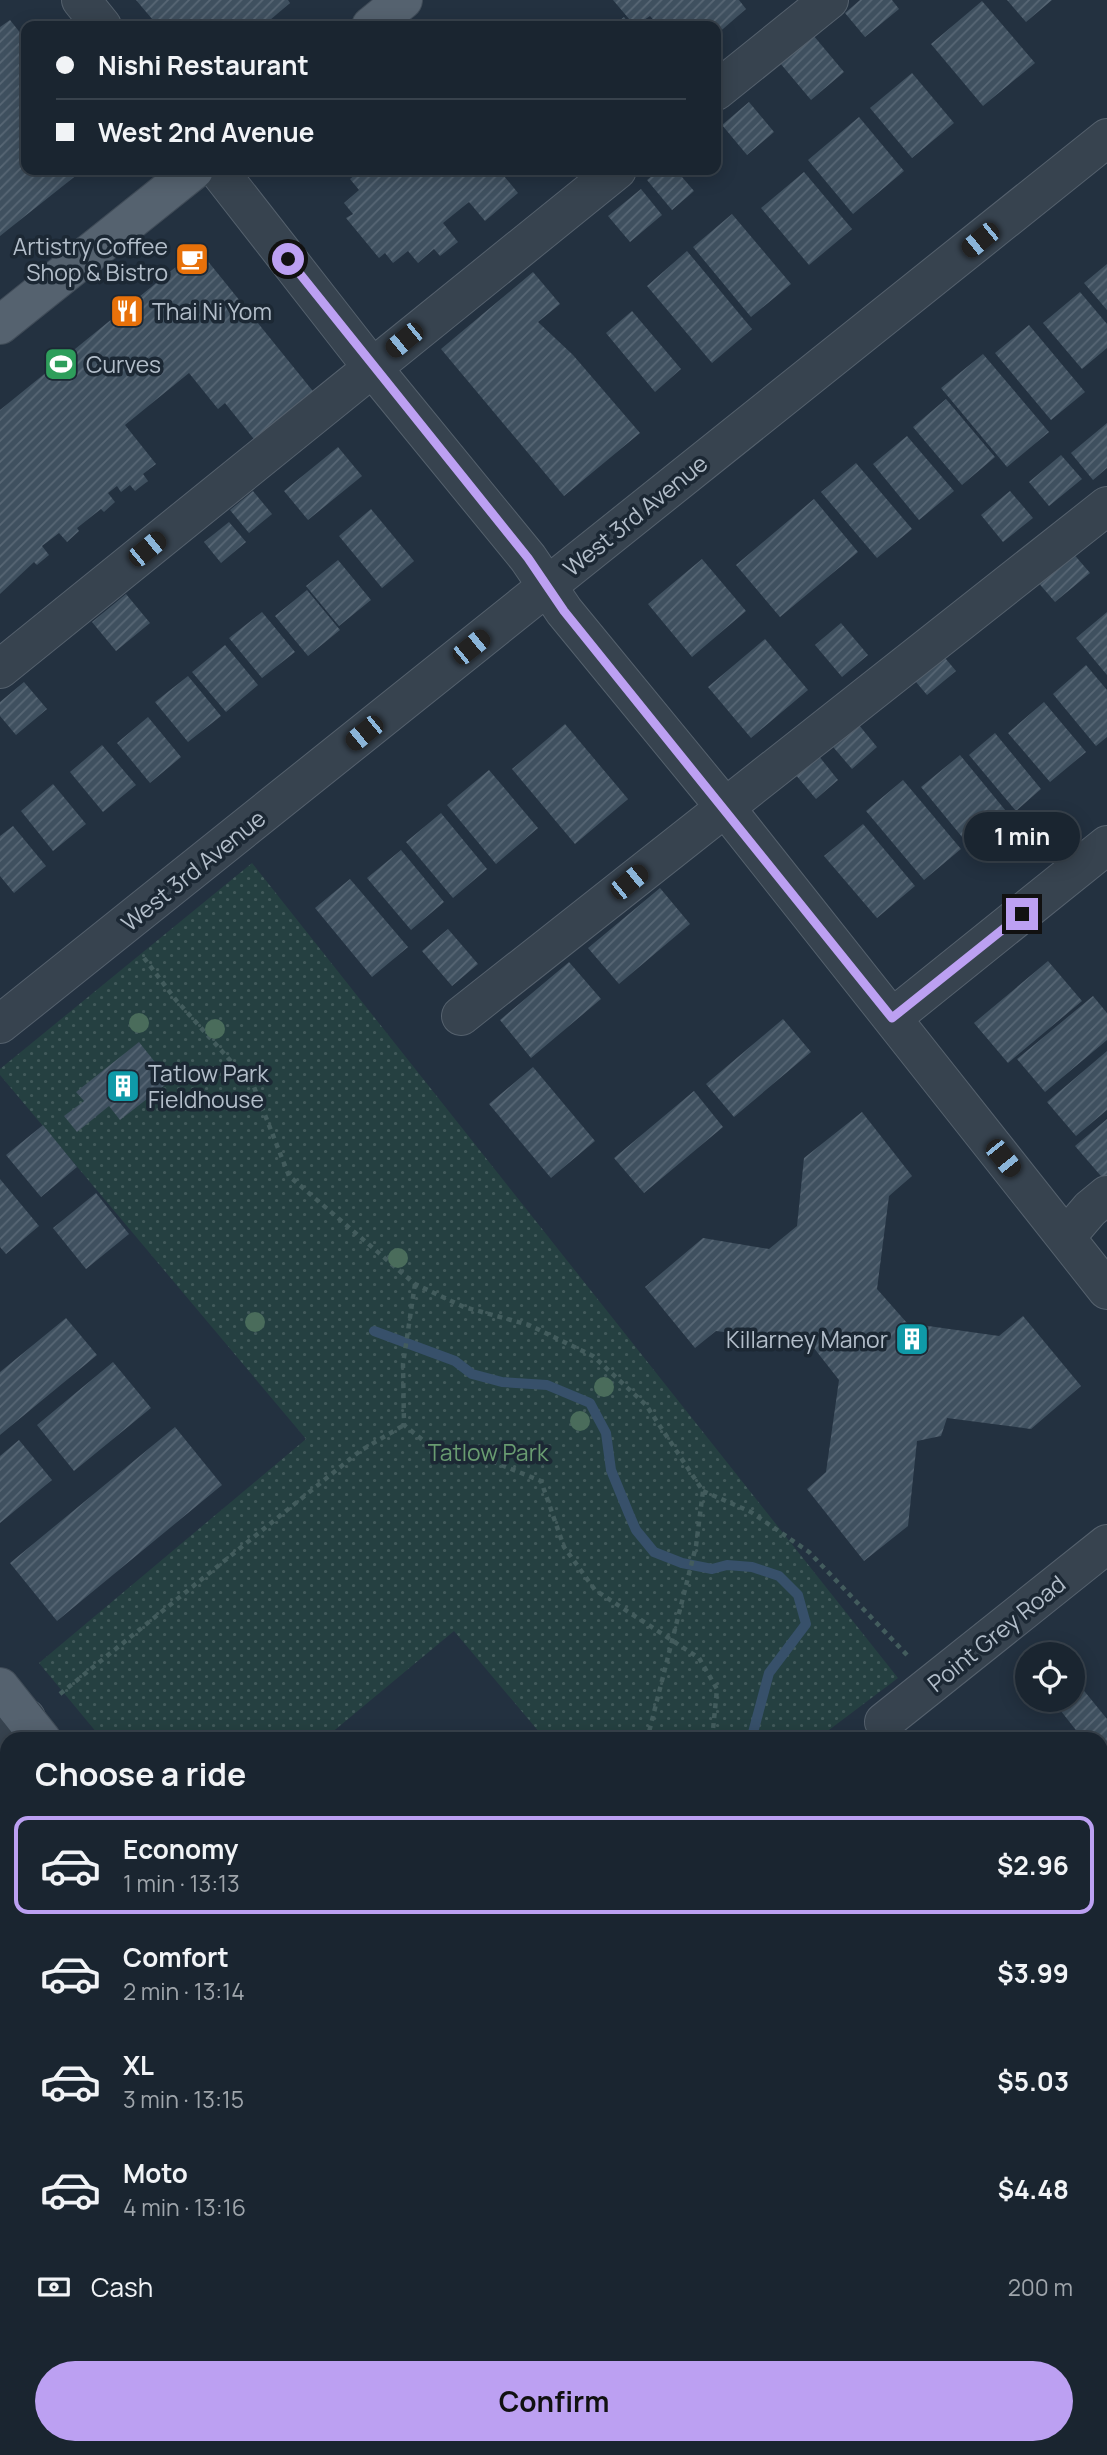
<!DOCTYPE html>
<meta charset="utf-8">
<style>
:root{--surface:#1a2530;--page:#232d38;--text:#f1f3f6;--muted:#9fa5ab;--line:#38424c;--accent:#bca0f2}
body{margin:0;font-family:Manrope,sans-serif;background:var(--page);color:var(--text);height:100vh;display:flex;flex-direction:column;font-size:26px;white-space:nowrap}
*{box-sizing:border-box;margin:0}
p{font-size:23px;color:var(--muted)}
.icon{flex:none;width:38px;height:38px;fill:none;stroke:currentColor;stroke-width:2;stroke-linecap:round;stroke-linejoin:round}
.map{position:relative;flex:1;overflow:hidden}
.sheet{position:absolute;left:0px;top:1732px;width:1108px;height:723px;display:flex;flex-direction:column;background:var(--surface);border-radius:21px 21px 0 0;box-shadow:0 4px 18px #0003,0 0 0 2px var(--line)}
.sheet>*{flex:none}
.hud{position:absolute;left:21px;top:21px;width:700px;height:154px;border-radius:14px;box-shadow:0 4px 18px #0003,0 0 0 2px var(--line);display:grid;align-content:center;height:154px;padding:0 35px;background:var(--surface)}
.tools{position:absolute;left:1015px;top:1642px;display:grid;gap:14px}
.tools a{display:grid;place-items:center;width:70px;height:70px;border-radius:50%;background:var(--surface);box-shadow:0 4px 18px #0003,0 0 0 2px var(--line);font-size:35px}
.end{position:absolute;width:32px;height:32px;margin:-16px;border:9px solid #bca0f2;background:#111;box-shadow:0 0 0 4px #111}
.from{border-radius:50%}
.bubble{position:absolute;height:49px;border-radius:24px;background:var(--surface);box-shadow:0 4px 18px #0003,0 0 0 2px var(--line);font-size:23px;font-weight:700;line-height:49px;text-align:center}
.car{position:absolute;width:21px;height:42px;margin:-21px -10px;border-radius:9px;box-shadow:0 0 5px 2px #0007;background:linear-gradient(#222 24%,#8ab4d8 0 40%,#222 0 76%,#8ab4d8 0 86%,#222 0)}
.hud b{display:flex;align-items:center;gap:24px;height:66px;font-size:26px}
.hud b+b{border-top:2px solid var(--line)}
.hud i{width:18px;height:18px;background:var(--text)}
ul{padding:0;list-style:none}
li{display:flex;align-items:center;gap:21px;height:98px;margin:0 14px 10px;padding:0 21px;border:4px solid transparent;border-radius:14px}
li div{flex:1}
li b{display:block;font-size:26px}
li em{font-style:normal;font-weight:700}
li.current{border-color:var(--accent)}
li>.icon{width:63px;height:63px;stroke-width:1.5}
h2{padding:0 35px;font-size:32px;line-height:84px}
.pay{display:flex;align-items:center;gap:18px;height:77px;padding:0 35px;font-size:26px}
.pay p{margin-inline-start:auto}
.action{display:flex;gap:14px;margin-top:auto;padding:14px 35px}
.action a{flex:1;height:80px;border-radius:42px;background:var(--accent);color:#111;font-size:28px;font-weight:700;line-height:80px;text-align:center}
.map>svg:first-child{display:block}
.park{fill:url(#park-dots)}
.water{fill:#37506a}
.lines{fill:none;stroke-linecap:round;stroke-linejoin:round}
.stream{stroke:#37506a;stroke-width:10}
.building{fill:url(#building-hatch)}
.minor-casing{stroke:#55616d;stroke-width:40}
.major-casing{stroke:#404c58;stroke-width:40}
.path{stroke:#435c5d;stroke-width:4.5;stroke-dasharray:5 5;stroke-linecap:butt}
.minor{stroke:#37434f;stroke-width:38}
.major{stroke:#55626f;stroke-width:38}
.tree{fill:#4a6c5b}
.route{stroke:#bca0f2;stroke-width:9}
.labels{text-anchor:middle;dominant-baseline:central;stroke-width:7;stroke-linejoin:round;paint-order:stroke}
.poi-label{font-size:23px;fill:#b3beca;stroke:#1c2834;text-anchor:start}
.street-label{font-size:23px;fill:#b3beca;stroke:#1c2834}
.park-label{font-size:23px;fill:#699c71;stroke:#1c2834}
</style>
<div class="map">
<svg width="1107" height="2455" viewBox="0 0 1107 2455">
<defs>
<pattern id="park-dots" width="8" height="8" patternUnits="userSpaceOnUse" patternTransform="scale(1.75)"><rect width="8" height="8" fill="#254041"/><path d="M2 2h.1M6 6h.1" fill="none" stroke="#425a5b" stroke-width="1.8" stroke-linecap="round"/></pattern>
<pattern id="building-hatch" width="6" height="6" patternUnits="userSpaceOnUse" patternTransform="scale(1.75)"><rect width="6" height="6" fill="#3f505f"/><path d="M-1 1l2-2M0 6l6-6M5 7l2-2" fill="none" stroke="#586775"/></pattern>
</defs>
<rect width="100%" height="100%" fill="#233140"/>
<path class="park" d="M 252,863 L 898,1678 L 817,1739 L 545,1739 L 454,1631 L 324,1739 L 102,1739 L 39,1663 L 306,1439 L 0,1075 L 0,1069 Z
M 1101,1994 L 1107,2002 L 1107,2224 L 1101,2243 Z
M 890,2448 L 1000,2448 L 995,2455 L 901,2455 Z"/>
<path class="water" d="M 1107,2324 L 1107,2455 L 1045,2455 L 1049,2448 L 1101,2448 L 1101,2337 Z"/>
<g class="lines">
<path class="stream" d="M 374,1331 L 455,1361 L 472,1374 L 502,1382 L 547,1385 L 590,1403 L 606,1433 L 611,1470 L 629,1514 L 636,1530 L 654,1552 L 682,1563 L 712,1569 L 727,1565 L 752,1567 L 779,1576 L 798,1595 L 806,1624 L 769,1673 L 751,1740
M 1101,2130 L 1107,2132"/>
</g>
<path class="building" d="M 136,0 L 288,0 L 290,3 L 263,26 L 158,26 Z
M 613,0 L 739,0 L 746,9 L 716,35 L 716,26 L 702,26 L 697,20 L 690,26 L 659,26 L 650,16 L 635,26 Z
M 860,0 L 892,0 L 899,9 L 865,37 L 845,13 Z
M 1007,0 L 1052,0 L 1026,22 Z
M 982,1 L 1035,63 L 983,106 L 931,44 Z
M 624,17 L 631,26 L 613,26 Z
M 10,20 L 26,40 L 26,170 L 83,170 L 0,236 L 0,27 Z
M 813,35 L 844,72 L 811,100 L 780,63 Z
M 912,73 L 954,123 L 912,158 L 870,108 Z
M 749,102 L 774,132 L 747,155 L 722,125 Z
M 859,117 L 904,171 L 853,214 L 808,160 Z
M 361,170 L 373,170 L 377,175 L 384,170 L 512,170 L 504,176 L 518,193 L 485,221 L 469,202 L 443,223 L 458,242 L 440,256 L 434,249 L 418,263 L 408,251 L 393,263 L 385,253 L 379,258 L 346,218 L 353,214 L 344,203 L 359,190 L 350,179 Z
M 659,170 L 676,170 L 694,191 L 672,210 L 647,180 Z
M 804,172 L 852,229 L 809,265 L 761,208 Z
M 641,189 L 662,215 L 630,242 L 608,216 Z
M 732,214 L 791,284 L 751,317 L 693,247 Z
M 198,249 L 316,395 L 257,443 L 225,403 L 218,409 L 189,373 L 125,425 L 156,464 L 143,474 L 148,481 L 135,491 L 130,485 L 121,492 L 117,486 L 108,493 L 115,502 L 104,512 L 101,509 L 77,528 L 79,531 L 67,542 L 59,533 L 42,546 L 49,555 L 37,565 L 34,562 L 0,594 L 0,410 Z
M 687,251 L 752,329 L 712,363 L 647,286 Z
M 1107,264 L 1107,310 L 1084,283 Z
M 533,272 L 560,304 L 538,322 L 573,355 L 640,433 L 564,496 L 441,349 Z
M 1080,292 L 1107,324 L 1107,348 L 1082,369 L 1043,323 Z
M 632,311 L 681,369 L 655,392 L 606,333 Z
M 1029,325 L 1085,392 L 1051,420 L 995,353 Z
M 983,354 L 1049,432 L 1007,467 L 941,388 Z
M 946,399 L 995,457 L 962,485 L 913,427 Z
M 1107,423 L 1107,468 L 1093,480 L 1071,453 Z
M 907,436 L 954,491 L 919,520 L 873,464 Z
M 338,447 L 362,476 L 308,520 L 284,491 Z
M 1061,455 L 1082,479 L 1049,506 L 1029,482 Z
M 856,463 L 912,529 L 877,558 L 821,492 Z
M 253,491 L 272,514 L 249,533 L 230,510 Z
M 1010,491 L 1033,518 L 1003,542 L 981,515 Z
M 814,499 L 858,552 L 780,617 L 736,565 Z
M 371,509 L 414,561 L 382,588 L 339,536 Z
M 229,522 L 246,542 L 221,563 L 204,542 Z
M 1065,544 L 1090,573 L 1055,602 L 1030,573 Z
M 702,559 L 746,611 L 692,657 L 648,604 Z
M 338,560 L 371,600 L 339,626 L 306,586 Z
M 307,590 L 340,630 L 308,656 L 275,616 Z
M 126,594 L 150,623 L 116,651 L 92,622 Z
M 262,612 L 295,652 L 262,678 L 229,638 Z
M 1107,612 L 1107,675 L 1076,638 Z
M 841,623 L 868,655 L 842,677 L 815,645 Z
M 765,639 L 808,690 L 751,738 L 708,687 Z
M 225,645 L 258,685 L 226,712 L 192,672 Z
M 940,652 L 956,671 L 927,695 L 911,676 Z
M 1086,665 L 1107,690 L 1107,737 L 1096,746 L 1053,694 Z
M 188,676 L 221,716 L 188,742 L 155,702 Z
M 24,682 L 47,709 L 16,735 L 0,716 L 0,702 Z
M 1044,702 L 1086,752 L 1050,782 L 1008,733 Z
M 148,717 L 181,757 L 150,783 L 117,743 Z
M 854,719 L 877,747 L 852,769 L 828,741 Z
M 565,724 L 628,799 L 575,844 L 512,769 Z
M 995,733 L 1041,789 L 1016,811 L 969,755 Z
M 102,745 L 136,785 L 103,812 L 70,772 Z
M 818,755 L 838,780 L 816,799 L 795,774 Z
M 960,755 L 1006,811 L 967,843 L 921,787 Z
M 489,770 L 538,828 L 496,864 L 447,805 Z
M 903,780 L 961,849 L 924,880 L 866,811 Z
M 53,784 L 86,824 L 53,851 L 21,811 Z
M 441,813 L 487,869 L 453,898 L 406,842 Z
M 863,824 L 915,886 L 877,918 L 824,856 Z
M 13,826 L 46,866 L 14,893 L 0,876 L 0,836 Z
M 401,850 L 444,902 L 411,930 L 367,878 Z
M 350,879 L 408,947 L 372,977 L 315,908 Z
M 660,888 L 690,924 L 619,984 L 588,948 Z
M 448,929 L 478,964 L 452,986 L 422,951 Z
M 1048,961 L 1082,1001 L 1008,1063 L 974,1023 Z
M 569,962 L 601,999 L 531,1058 L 500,1020 Z
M 1093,996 L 1107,1013 L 1107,1040 L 1045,1092 L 1017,1059 Z
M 783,1019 L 811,1052 L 734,1117 L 706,1084 Z
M 139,1042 L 170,1081 L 120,1120 L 109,1106 L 77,1132 L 64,1116 L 84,1101 L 76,1092 Z
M 1107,1051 L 1107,1110 L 1076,1136 L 1047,1102 Z
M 533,1067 L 595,1141 L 551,1178 L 489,1104 Z
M 694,1091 L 723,1127 L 644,1193 L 614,1158 Z
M 862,1112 L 912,1176 L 889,1196 L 877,1289 L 907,1323 L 999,1336 L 1023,1316 L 1081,1386 L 1031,1429 L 947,1418 L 941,1436 L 917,1441 L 908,1526 L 864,1561 L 807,1489 L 826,1472 L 839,1380 L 810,1343 L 716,1331 L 695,1348 L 645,1287 L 703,1238 L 769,1249 L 797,1226 L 804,1158 Z
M 1107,1119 L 1107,1183 L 1075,1146 Z
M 43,1125 L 77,1167 L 41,1197 L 6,1155 Z
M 0,1179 L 39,1226 L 6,1254 L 0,1247 Z
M 96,1193 L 129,1234 L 86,1269 L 53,1228 Z
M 66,1318 L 97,1355 L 0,1435 L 0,1372 Z
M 113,1362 L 151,1408 L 74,1471 L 37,1425 Z
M 175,1427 L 222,1485 L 57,1621 L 10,1563 Z
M 19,1440 L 52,1480 L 0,1523 L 0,1456 Z
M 1081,1687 L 1107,1719 L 1107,1817 L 1101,1809 L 1101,1740 L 1072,1740 L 1079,1734 L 1057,1706 L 1066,1699 L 1073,1699 L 1073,1694 Z
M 1101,1833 L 1107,1841 L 1107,1882 L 1101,1887 Z
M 0,1870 L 7,1878 L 7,1915 L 0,1920 Z
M 7,1918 L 7,1978 L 0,1984 L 0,1924 Z
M 7,2017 L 7,2046 L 0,2037 L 0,2023 Z
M 0,2207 L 7,2216 L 7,2318 L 1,2323 Z
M 115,2448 L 174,2448 L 179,2455 L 121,2455 Z
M 334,2448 L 407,2448 L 411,2453 L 325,2455 Z
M 789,2448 L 875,2448 L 885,2455 L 793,2455 L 787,2451 Z"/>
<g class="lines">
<g class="minor-casing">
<path id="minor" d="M 81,0 L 102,26
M 716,91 L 829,0
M 218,170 L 371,366 L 528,558 L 564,611 L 724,806 L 1107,1290
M 0,669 L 617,170
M 461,1016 L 1107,506
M 892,1018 L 1107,845
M 0,1024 L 1107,138
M 1066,1237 L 1090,1209 L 1107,1195
M 884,1722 L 1107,1544
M 0,1739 L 26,1718
M 0,2054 L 7,2062
M 0,2442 L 7,2436
M 211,2448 L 217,2455"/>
</g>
<g class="major-casing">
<path id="major" d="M 371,26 L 403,0
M 0,325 L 194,170
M 0,1687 L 42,1740
M 455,2455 L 457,2448"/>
</g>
<path class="path" d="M 144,958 L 176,1000 L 254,1087 L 289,1176 L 415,1284 L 464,1307 L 529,1325 L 593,1356 L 646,1405 L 703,1491 L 696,1546 L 647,1740
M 415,1284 L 403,1364 L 404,1425 L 435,1450 L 489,1460 L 541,1481 L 564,1547 L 595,1590 L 699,1658 L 717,1689 L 712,1740
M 703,1491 L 751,1512 L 809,1552 L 907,1655
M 60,1694 L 360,1451 L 404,1425
M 1101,2181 L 1107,2184
M 1101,2287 L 1107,2272
M 500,2455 L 502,2448
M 1024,2455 L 1028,2448"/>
<use href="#minor" class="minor"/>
<use href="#major" class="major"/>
</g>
<g class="tree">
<circle cx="139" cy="1023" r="10"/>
<circle cx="215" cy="1029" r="10"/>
<circle cx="398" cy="1258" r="10"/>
<circle cx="255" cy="1322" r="10"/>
<circle cx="604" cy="1387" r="10"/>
<circle cx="580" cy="1421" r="10"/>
</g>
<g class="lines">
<path class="route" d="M 288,259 L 528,558 L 564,611 L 892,1018 L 1022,914"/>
</g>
<defs>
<g id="cafe-square" transform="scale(1.75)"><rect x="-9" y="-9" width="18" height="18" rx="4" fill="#e8710a" stroke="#1c2834"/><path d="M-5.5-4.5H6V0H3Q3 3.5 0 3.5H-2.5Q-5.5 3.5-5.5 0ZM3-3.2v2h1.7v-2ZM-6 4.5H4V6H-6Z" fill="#fff"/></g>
<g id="restaurant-square" transform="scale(1.75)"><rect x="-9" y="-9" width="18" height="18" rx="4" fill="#e8710a" stroke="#1c2834"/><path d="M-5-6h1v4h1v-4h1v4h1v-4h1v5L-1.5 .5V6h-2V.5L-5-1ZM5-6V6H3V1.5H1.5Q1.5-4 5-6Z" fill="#fff"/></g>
<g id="stadium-square" transform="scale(1.75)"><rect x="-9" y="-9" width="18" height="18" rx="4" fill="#2e9e5b" stroke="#1c2834"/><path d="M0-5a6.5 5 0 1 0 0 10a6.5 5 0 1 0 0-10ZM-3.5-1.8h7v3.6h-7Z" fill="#fff"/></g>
<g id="building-square" transform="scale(1.75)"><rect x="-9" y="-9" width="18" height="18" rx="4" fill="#0f9aa8" stroke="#1c2834"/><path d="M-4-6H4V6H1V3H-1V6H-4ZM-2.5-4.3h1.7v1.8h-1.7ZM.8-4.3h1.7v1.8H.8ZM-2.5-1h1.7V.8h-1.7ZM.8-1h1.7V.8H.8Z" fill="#fff"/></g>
</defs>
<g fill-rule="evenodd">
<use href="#cafe-square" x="192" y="259"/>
<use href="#restaurant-square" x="127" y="311"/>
<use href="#stadium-square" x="61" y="364"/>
<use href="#building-square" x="123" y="1086"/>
<use href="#building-square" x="912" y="1339"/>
</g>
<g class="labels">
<g class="poi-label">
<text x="168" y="246" text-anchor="end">Artistry Coffee<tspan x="168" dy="26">Shop &amp; Bistro</tspan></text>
<text x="152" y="311">Thai Ni Yom</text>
<text x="86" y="364">Curves</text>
<text x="148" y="1073">Tatlow Park<tspan x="148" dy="26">Fieldhouse</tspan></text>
<text x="888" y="1339" text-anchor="end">Killarney Manor</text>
</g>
<g class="street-label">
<text transform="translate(635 515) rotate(-39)">West 3rd Avenue</text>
<text transform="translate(193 870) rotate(-39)">West 3rd Avenue</text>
<text transform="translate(996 1633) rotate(-39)">Point Grey Road</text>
</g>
<g class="park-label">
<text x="488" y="1452">Tatlow Park</text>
</g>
</g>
</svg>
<div class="tools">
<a><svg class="icon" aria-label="locate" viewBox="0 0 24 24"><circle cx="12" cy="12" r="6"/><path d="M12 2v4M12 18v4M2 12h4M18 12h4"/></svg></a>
</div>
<i class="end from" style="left:288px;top:259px"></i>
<i class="end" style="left:1022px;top:914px"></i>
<div class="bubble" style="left:964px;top:812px;width:116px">1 min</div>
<i class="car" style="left:980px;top:240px;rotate:231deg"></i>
<i class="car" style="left:404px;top:340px;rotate:231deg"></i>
<i class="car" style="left:147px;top:549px;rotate:51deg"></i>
<i class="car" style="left:471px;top:647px;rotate:51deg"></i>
<i class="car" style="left:364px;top:733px;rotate:231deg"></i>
<i class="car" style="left:629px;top:882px;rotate:51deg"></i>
<i class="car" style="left:1003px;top:1158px;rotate:141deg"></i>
<div class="hud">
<b><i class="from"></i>Nishi Restaurant</b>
<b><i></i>West 2nd Avenue</b>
</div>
<section class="sheet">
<h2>Choose a ride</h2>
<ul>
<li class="current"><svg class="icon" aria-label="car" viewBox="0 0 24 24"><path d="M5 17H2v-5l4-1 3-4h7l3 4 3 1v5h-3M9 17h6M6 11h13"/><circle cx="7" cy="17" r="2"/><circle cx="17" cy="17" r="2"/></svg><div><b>Economy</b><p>1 min · 13:13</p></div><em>$2.96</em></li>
<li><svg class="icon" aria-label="car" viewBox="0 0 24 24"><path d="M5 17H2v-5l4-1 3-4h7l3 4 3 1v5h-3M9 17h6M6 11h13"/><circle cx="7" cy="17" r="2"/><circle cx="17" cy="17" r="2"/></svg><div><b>Comfort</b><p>2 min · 13:14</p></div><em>$3.99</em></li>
<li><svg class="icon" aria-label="car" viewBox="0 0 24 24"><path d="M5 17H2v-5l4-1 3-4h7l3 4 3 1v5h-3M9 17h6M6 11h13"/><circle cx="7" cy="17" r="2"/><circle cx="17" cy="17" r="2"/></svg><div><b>XL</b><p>3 min · 13:15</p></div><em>$5.03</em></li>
<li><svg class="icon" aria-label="car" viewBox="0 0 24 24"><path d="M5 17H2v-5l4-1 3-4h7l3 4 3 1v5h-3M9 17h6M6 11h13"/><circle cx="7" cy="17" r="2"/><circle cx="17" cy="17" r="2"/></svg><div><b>Moto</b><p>4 min · 13:16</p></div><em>$4.48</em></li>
</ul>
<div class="pay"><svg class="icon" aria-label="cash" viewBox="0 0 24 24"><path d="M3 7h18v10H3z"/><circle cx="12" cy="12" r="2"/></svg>Cash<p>200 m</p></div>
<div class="action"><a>Confirm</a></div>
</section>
</div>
